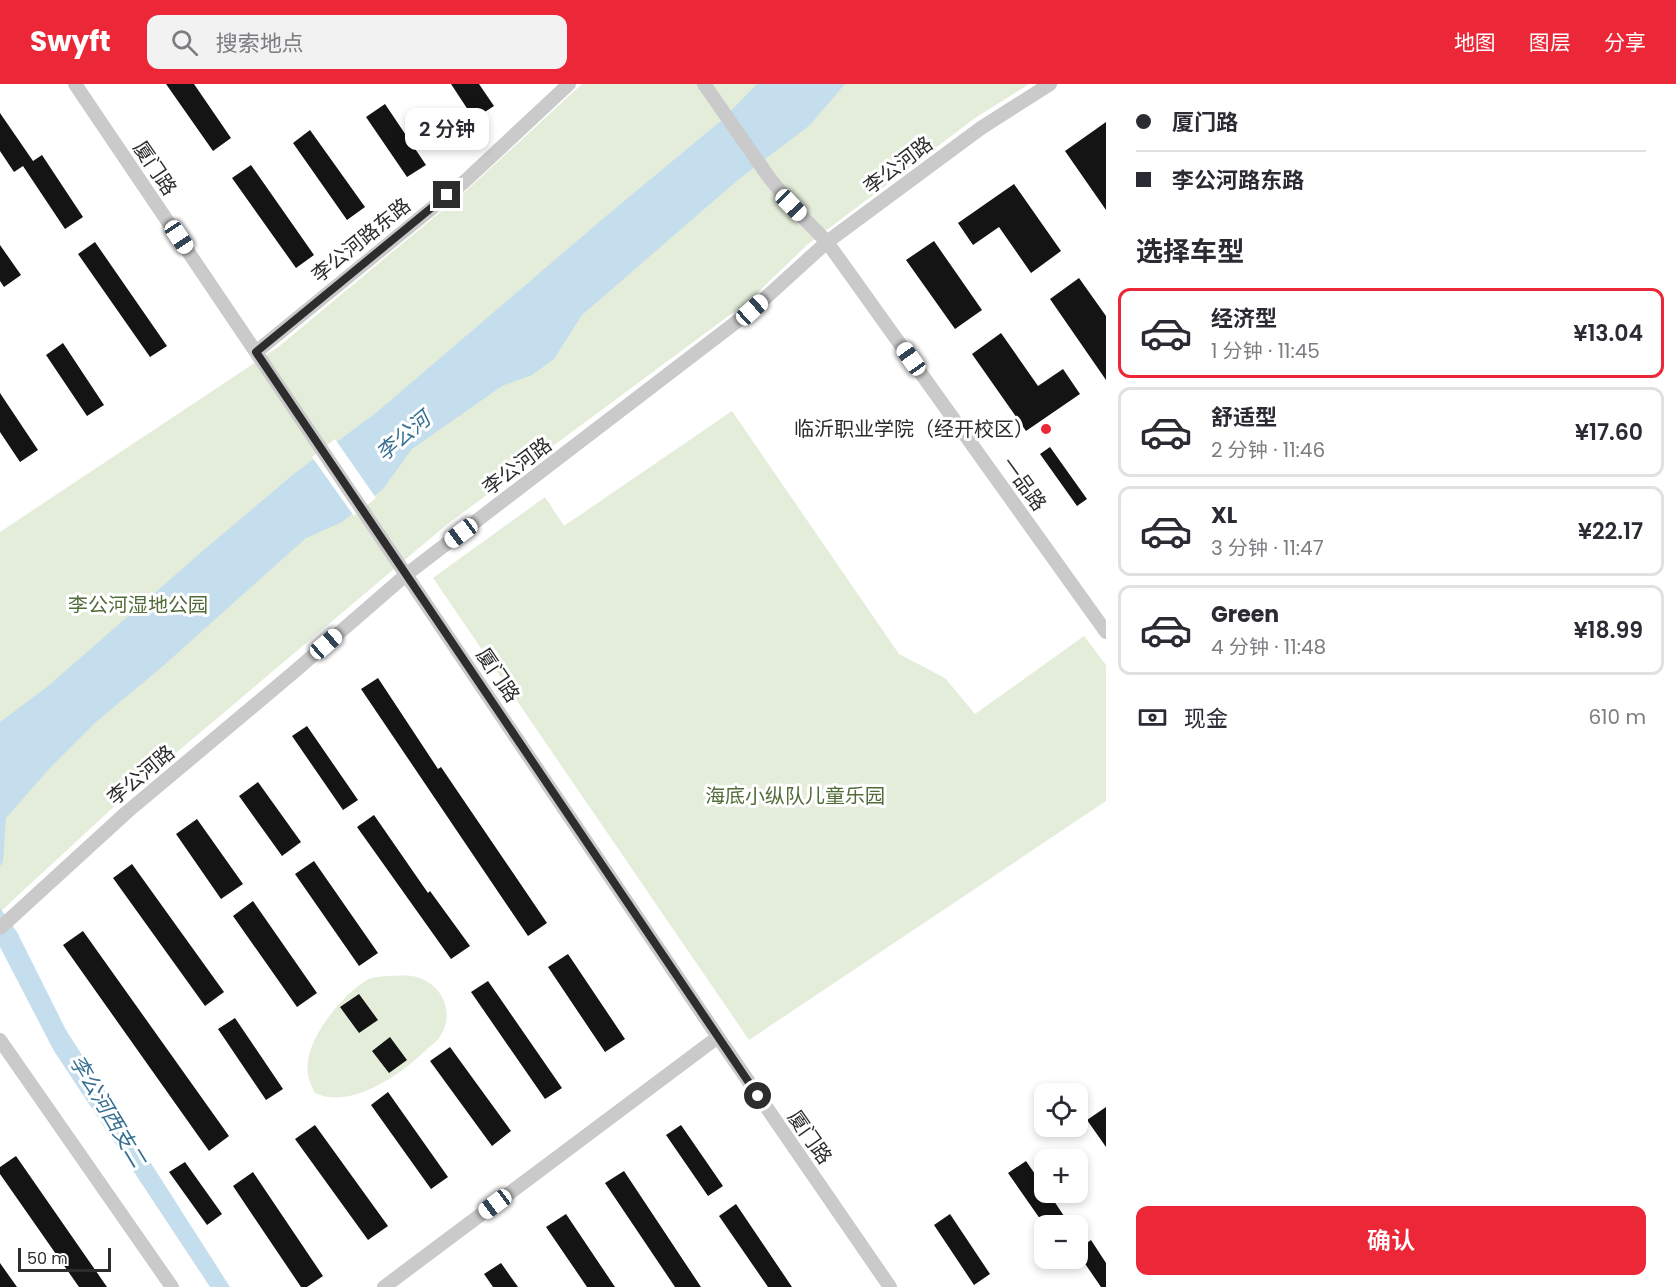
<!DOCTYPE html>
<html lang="zh">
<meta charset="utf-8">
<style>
:root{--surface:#fff;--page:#f2f2f3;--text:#2b2b33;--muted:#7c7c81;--line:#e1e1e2;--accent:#ec2838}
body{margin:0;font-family:Poppins,"Noto Sans SC",sans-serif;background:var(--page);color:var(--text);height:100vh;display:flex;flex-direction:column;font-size:22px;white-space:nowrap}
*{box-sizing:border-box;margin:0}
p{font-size:20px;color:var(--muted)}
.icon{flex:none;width:33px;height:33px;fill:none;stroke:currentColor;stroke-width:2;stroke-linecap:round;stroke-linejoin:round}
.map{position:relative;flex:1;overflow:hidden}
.panel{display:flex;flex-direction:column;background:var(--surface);width:570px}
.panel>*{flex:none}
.banner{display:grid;align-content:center;height:132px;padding:0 30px;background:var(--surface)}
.buttons{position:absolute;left:1034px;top:999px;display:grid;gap:12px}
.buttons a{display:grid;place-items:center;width:54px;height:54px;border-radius:12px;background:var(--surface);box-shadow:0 3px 9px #0003;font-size:30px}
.scale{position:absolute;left:18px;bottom:15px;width:93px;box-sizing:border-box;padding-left:6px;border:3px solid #2d2d2d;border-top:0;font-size:16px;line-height:21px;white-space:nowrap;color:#2d2d2d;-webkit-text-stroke:4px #fff;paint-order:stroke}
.end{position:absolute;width:27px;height:27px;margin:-14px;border:8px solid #2d2d2d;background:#fff;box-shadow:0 0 0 3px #fff}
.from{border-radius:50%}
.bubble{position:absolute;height:42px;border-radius:12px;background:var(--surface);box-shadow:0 3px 9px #0003;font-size:20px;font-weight:600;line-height:42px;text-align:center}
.car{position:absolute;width:18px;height:36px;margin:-18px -9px;border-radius:8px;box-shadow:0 0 4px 2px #0007;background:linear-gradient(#fff 24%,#345 0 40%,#fff 0 76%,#345 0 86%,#fff 0)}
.banner b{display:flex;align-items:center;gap:21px;height:57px;font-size:22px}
.banner b+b{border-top:2px solid var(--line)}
.banner i{width:15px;height:15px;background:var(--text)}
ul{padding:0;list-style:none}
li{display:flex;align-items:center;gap:18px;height:90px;margin:0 12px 9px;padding:0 18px;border:3px solid var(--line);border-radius:12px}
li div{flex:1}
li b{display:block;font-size:22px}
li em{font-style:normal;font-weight:600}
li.active{border-color:var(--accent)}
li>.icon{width:54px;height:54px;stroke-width:1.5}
h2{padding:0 30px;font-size:27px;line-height:72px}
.pay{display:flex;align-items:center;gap:15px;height:66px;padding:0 30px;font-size:22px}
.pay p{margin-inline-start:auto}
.cta{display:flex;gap:12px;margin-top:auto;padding:12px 30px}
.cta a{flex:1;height:69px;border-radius:12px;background:var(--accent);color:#fff;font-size:24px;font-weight:600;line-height:69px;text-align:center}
header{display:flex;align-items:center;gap:36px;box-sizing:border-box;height:84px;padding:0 30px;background:var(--accent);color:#fff}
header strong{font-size:28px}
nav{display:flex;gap:33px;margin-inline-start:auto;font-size:21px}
.search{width:420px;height:54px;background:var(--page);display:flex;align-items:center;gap:15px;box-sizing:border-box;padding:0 21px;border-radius:12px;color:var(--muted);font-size:22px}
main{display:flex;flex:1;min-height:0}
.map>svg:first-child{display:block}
.green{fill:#e4ecda}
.water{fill:#c5deed}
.pier{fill:#fff}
.building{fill:#141414}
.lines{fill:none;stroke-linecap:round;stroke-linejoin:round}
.minor{stroke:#cacaca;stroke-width:14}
.route{stroke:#2d2d2d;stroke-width:8}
.poi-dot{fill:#ec2838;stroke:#fff;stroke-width:2}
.labels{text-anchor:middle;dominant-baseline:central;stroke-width:6;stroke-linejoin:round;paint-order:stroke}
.street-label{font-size:20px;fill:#2d2d2d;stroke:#fff}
.poi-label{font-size:20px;fill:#2d2d2d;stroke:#fff;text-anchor:end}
.park-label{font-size:20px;fill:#516b39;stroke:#fff}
.water-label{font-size:21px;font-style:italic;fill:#387093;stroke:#fff}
</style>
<header>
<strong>Swyft</strong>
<div class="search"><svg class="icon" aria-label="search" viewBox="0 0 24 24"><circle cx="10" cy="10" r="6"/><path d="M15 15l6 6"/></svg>搜索地点</div>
<nav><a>地图</a><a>图层</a><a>分享</a></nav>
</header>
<main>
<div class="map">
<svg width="1106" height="1203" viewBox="0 0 1106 1203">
<rect width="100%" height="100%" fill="#fff"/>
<path class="green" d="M 582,0 L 1029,0 L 975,34 L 807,161 L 750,216 L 445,442 L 132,706 L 0,828 L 0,448 L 277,264 L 468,105 Z
M 732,327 L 899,570 L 945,594 L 975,630 L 1084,552 L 1106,581 L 1106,717 L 749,956 L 433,494 L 545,413 L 564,442 Z
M 385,892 C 394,892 404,891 412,892 C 440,897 456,926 441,951 C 438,957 430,962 425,967 C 400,991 350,1026 315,1009 C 310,999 306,990 308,978 C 310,951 344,909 367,896 C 372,893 379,893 385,892 Z"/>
<path class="water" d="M 757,0 L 845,0 L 810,41 L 739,95 L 582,231 L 554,275 L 532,291 L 502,302 L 412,365 L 383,405 L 342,438 L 306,454 L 163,582 L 96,638 L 48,686 L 6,734 L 3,778 L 0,782 L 0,638 L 47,603 L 205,465 L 295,389 L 377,328 L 605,133 L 722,36 Z
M 0,824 L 17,848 L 66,946 L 230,1203 L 210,1203 L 54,967 L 0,863 Z"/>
<path class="pier" d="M 335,355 L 376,414 L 354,432 L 312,373 Z"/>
<path class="building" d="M 166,0 L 194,0 L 231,54 L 213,67 Z
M 451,0 L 479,0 L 494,22 L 474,35 Z
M 385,20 L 426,81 L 407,93 L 366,33 Z
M 0,29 L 33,77 L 42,71 L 83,133 L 65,145 L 23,82 L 14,88 L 0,67 Z
M 1106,38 L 1106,126 L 1065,67 Z
M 310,46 L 365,123 L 347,136 L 293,59 Z
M 251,81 L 314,171 L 296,184 L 232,94 Z
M 1014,100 L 1061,167 L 1031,189 L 999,143 L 973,161 L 958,139 Z
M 934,157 L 982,226 L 955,245 L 906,176 Z
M 95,158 L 167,262 L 150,273 L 78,170 Z
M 0,161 L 21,191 L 4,203 L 0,197 Z
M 1079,194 L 1106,232 L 1106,296 L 1050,215 Z
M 1001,249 L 1038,302 L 1063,285 L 1080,310 L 1026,347 L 972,270 Z
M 63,259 L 104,321 L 87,332 L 46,271 Z
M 0,309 L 38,366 L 20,378 L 0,348 Z
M 1050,363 L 1087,415 L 1077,422 L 1040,370 Z
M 378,594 L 438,685 L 441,683 L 547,839 L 528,852 L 361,605 Z
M 307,642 L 358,716 L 343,726 L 292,652 Z
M 258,698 L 301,758 L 282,772 L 239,712 Z
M 374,731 L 428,809 L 430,807 L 470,862 L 451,875 L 357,743 Z
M 197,735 L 243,800 L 221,815 L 176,750 Z
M 314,777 L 378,869 L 359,882 L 295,790 Z
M 132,780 L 224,908 L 205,922 L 113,794 Z
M 253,817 L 317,909 L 297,923 L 233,832 Z
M 83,847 L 229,1052 L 209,1067 L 63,861 Z
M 568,870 L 625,955 L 605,968 L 548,883 Z
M 488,897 L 562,1004 L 545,1015 L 471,908 Z
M 359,910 L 378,936 L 359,949 L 340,923 Z
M 235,934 L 283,1005 L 266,1016 L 218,945 Z
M 390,953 L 407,976 L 389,989 L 372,967 Z
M 450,963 L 511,1047 L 492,1062 L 430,977 Z
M 388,1008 L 448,1093 L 431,1105 L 371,1021 Z
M 1106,1023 L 1106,1063 L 1087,1036 Z
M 315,1041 L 388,1142 L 368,1156 L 295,1055 Z
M 681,1041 L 723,1102 L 708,1112 L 666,1051 Z
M 16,1072 L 107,1203 L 79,1203 L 0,1090 L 0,1083 Z
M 1026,1077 L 1044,1103 L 1044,1108 L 1048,1108 L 1068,1138 L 1063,1142 L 1045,1142 L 1008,1089 Z
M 185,1078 L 222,1130 L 207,1141 L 169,1088 Z
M 624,1087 L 701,1203 L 675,1203 L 605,1099 Z
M 253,1088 L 323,1192 L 307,1203 L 301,1203 L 233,1102 Z
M 736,1120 L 792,1203 L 768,1203 L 719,1132 Z
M 566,1130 L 615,1203 L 587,1203 L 546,1143 Z
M 950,1130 L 990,1190 L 974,1201 L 934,1141 Z
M 1091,1156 L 1106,1179 L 1106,1203 L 1101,1203 L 1077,1168 L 1077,1166 Z
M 0,1179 L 17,1203 L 0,1203 Z
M 501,1179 L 518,1203 L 493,1203 L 484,1190 Z"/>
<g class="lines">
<path class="minor" d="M 75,0 L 718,953 L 890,1203
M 704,0 L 768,92 L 791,121 L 827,158 L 1106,548
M 256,268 L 464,98 L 569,0
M 0,844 L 127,728 L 294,588 L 407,490 L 752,226 L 827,158 L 981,44 L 1050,0
M 0,956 L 172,1203
M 384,1203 L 718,953"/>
</g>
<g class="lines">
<path class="route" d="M 447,111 L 256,268 L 758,1012"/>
</g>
<circle class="poi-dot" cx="1046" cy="345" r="6"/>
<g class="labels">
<g class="street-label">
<text transform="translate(898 81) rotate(-37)">李公河路</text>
<text transform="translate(155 84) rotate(56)">厦门路</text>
<text transform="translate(361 156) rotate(-39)">李公河路东路</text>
<text transform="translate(517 382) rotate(-37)">李公河路</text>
<text transform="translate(1024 400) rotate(54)">一品路</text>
<text transform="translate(498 591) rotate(56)">厦门路</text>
<text transform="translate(141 691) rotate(-40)">李公河路</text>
<text transform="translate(810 1053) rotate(55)">厦门路</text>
</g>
<g class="poi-label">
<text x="1034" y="345">临沂职业学院（经开校区）</text>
</g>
<g class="park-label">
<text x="138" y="521">李公河湿地公园</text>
<text x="795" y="712">海底小纵队儿童乐园</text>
</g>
<g class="water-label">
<text transform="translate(403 352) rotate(-40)">李公河</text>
<text transform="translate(108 1027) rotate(59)">李公河西支二</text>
</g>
</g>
</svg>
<div class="buttons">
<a><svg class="icon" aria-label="locate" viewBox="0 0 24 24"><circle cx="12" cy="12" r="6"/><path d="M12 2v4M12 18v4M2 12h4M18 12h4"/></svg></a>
<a>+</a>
<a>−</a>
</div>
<div class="scale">50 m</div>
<i class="end from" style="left:758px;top:1012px"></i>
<i class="end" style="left:447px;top:111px"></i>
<div class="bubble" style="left:405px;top:24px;width:84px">2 分钟</div>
<i class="car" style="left:791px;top:121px;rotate:136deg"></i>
<i class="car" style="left:179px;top:153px;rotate:146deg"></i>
<i class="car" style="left:752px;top:226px;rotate:48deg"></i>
<i class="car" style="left:911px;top:275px;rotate:325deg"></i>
<i class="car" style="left:461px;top:449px;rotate:233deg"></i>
<i class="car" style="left:326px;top:560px;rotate:49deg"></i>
<i class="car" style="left:495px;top:1120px;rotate:233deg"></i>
</div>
<section class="panel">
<div class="banner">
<b><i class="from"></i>厦门路</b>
<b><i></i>李公河路东路</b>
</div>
<h2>选择车型</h2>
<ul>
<li class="active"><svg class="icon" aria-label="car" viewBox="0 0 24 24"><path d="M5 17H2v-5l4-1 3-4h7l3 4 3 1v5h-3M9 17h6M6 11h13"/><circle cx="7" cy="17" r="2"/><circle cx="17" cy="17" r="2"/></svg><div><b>经济型</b><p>1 分钟 · 11:45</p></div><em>¥13.04</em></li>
<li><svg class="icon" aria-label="car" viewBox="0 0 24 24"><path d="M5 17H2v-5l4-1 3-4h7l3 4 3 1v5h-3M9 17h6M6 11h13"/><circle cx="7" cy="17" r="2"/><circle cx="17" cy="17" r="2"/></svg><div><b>舒适型</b><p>2 分钟 · 11:46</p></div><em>¥17.60</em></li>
<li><svg class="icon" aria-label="car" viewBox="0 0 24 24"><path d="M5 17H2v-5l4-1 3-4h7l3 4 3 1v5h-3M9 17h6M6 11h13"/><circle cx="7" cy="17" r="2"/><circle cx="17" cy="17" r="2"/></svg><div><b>XL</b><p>3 分钟 · 11:47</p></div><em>¥22.17</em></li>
<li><svg class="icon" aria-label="car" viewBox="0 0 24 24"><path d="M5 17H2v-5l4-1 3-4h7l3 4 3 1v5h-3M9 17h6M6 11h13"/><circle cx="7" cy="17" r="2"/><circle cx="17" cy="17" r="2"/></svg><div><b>Green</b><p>4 分钟 · 11:48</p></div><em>¥18.99</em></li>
</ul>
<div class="pay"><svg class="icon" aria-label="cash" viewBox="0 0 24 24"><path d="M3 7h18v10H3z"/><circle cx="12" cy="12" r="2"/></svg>现金<p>610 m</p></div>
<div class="cta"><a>确认</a></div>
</section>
</main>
